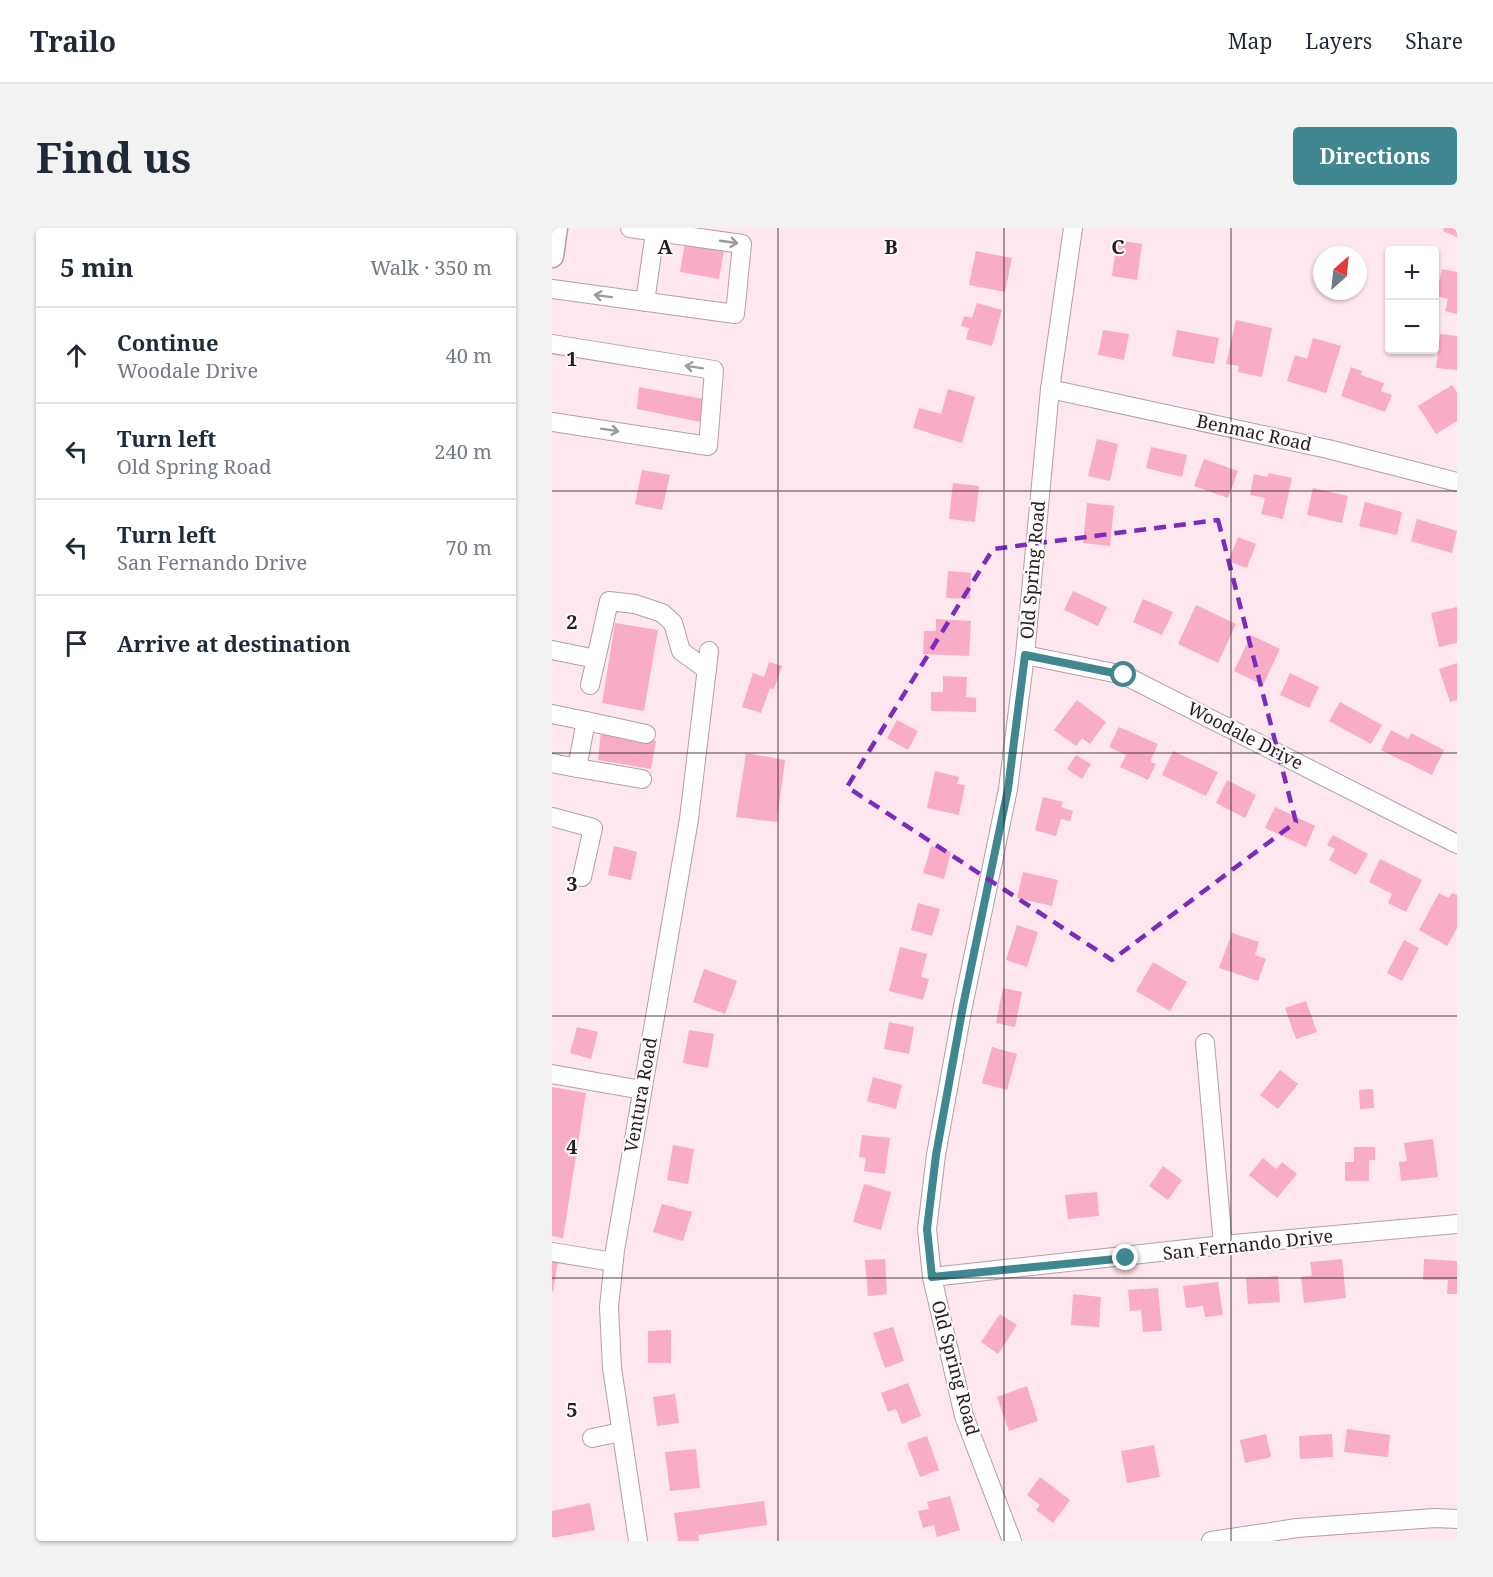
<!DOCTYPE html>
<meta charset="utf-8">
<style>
:root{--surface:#fff;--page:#f2f2f3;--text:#1f2937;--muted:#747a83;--line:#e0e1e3;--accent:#418791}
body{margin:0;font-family:"Noto Serif",serif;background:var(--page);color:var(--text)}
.controls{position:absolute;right:18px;top:18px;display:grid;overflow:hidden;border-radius:6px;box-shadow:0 2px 4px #0004}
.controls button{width:54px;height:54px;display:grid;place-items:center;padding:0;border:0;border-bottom:2px solid var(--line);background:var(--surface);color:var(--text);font:30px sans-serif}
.compass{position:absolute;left:761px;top:18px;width:54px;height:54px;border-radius:50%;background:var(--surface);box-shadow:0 2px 4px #0004;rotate:27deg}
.stop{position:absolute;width:18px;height:18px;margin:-14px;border:4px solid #418791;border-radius:50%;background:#fff}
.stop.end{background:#418791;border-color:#fff;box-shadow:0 2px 6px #0008}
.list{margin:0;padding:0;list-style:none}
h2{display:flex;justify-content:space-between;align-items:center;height:78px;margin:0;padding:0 24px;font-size:26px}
h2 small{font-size:20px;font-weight:400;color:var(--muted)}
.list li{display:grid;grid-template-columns:39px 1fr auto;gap:18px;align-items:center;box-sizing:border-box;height:96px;padding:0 24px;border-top:2px solid var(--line)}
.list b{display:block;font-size:22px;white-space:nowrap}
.list p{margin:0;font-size:20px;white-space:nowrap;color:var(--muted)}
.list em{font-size:20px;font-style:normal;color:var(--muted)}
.icon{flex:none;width:33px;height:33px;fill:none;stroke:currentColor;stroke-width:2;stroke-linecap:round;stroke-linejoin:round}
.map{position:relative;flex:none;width:905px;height:1313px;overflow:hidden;border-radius:6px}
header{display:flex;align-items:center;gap:36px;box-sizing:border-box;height:84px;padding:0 30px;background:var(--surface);border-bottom:2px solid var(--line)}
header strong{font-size:28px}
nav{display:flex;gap:33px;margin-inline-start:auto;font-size:21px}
.intro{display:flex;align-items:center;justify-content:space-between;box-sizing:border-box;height:144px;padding:0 36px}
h1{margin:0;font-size:42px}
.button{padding:15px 27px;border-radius:6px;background:var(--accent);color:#fff;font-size:21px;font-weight:700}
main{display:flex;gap:36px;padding:0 36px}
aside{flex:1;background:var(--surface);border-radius:6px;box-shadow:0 2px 4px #0004}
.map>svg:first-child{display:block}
.building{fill:#f8acc5}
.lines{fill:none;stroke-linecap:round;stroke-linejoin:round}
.minor-casing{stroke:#b49fa5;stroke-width:20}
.major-casing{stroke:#b49fa5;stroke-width:25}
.minor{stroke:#fff;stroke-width:18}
.major{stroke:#fff;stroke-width:22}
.oneway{stroke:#9d9a9b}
.route{stroke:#418791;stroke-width:8}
.marked{fill:none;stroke:#7b2cbf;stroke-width:4.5;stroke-dasharray:12 8;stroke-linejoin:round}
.grid{fill:none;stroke:#261e21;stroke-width:1.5;stroke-opacity:0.55}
.labels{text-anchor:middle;stroke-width:4.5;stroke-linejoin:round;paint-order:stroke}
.street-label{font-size:18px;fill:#261e21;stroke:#fffafb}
.grid-label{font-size:20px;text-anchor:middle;font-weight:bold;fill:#261e21;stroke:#fffafb;stroke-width:4.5;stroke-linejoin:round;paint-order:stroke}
</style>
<header>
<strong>Trailo</strong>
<nav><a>Map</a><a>Layers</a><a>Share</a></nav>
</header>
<div class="intro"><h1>Find us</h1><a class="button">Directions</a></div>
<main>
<aside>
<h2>5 min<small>Walk · 350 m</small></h2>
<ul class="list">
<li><svg class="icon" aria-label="ahead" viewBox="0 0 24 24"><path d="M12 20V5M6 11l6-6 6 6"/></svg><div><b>Continue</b><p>Woodale Drive</p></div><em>40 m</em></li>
<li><svg class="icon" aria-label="left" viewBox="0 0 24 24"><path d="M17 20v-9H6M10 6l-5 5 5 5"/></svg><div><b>Turn left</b><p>Old Spring Road</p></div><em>240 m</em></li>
<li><svg class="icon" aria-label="left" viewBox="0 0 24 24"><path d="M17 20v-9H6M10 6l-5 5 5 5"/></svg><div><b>Turn left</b><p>San Fernando Drive</p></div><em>70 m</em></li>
<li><svg class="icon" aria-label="arrive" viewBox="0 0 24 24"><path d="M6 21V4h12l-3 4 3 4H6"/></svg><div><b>Arrive at destination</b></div></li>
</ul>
</aside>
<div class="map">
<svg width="905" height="1313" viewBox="0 0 905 1313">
<rect width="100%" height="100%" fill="#fee7ee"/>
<g class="building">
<path d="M 892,0 L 905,0 L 905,9 L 891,3 Z"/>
<path d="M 565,12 L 590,16 L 585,52 L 560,48 Z"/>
<path d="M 133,15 L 172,22 L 167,51 L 128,44 Z"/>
<path d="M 424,23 L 460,30 L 453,64 L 417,57 Z"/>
<path d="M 890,41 L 905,44 L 905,86 L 893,83 L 896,71 L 884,68 Z"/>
<path d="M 425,75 L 450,82 L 440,118 L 414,111 L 417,100 L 409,98 L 412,88 L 420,90 Z"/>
<path d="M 684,92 L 720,100 L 710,149 L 686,144 L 687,138 L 674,136 Z"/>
<path d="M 551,102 L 577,106 L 572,132 L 546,127 Z"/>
<path d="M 625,102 L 667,110 L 662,136 L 620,128 Z"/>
<path d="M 888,106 L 905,108 L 905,142 L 884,140 Z"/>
<path d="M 761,110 L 789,118 L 774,165 L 735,153 L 743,127 L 755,131 Z"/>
<path d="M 799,139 L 810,143 L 809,147 L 832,155 L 829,163 L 840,167 L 833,184 L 789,168 Z"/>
<path d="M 900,157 L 905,164 L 905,193 L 884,206 L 866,178 Z"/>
<path d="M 87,159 L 157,172 L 153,195 L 85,181 Z"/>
<path d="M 396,161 L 423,169 L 410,215 L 361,200 L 367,180 L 389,186 Z"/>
<path d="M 545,211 L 566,216 L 558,253 L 536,248 Z"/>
<path d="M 599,219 L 635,227 L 630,249 L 594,240 Z"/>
<path d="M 652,231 L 686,243 L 676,270 L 642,258 Z"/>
<path d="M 90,242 L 118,247 L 110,282 L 83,276 Z"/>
<path d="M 717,245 L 740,250 L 731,291 L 709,286 L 713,270 L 698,267 L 702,246 L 715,249 Z"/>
<path d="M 401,255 L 427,258 L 423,294 L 397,291 Z"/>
<path d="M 761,260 L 796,268 L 790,295 L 755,287 Z"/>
<path d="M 813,274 L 850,284 L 845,307 L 807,298 Z"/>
<path d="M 535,275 L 562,278 L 558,318 L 531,315 Z"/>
<path d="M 865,291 L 905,303 L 900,325 L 859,313 Z"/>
<path d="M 686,309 L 704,316 L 695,340 L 676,333 Z"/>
<path d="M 396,343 L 419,345 L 418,371 L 394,370 Z"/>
<path d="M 521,363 L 555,379 L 546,398 L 512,382 Z"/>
<path d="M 591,371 L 621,384 L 610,407 L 581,394 Z"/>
<path d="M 644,377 L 684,396 L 666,435 L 626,416 Z"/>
<path d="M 905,379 L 905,415 L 887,419 L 879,385 Z"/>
<path d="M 384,391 L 419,393 L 417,428 L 371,426 L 372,403 L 384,403 Z"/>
<path d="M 63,395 L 106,402 L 92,483 L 50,475 Z"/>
<path d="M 699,407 L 728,421 L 711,457 L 682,443 Z"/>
<path d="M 217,434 L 230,438 L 222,461 L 218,460 L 209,485 L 190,479 L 201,445 L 212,449 Z"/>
<path d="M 905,435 L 905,472 L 898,474 L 887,441 Z"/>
<path d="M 738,445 L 767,459 L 757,480 L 728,467 Z"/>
<path d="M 391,448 L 415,449 L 414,469 L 424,470 L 424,484 L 379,483 L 379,464 L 391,464 Z"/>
<path d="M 525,472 L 554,494 L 538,516 L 530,510 L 524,518 L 502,502 Z"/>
<path d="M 788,474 L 830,497 L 819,516 L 777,493 Z"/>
<path d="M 345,492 L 366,503 L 356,522 L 335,510 Z"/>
<path d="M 567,499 L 606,516 L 598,534 L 604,536 L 596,552 L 568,539 L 574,527 L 557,519 Z"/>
<path d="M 839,502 L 856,511 L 859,505 L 892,522 L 880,547 L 829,522 Z"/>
<path d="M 49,503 L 104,513 L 99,541 L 46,532 Z"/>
<path d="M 621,523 L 666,544 L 654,568 L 610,547 Z"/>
<path d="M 194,525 L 233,532 L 225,594 L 184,589 Z"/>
<path d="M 524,527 L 539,536 L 530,551 L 515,541 Z"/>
<path d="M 383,543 L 407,549 L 405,556 L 413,557 L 407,587 L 375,580 Z"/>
<path d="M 675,552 L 704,567 L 693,590 L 664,575 Z"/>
<path d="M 491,569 L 511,574 L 509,579 L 521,583 L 518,593 L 509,591 L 504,608 L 483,602 Z"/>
<path d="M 723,579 L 763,598 L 754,619 L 713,600 Z"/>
<path d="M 781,607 L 816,626 L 804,647 L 777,632 L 783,621 L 775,617 Z"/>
<path d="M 62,618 L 85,624 L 79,652 L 56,647 Z"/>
<path d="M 379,618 L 399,624 L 392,651 L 371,645 Z"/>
<path d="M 828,631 L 870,652 L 854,684 L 836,675 L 840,666 L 817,654 Z"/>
<path d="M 471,644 L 506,652 L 500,678 L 465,670 Z"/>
<path d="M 887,665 L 897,670 L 900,665 L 905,667 L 905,700 L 895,718 L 867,702 Z"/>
<path d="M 366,675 L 388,681 L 380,708 L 359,702 Z"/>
<path d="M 465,697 L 486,704 L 475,739 L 454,732 Z"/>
<path d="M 680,705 L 707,714 L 703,727 L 714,731 L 706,753 L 667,740 Z"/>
<path d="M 852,712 L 867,720 L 850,753 L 835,745 Z"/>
<path d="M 348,719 L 375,726 L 369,749 L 377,751 L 371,772 L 337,763 Z"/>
<path d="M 601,734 L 635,754 L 618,783 L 584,763 Z"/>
<path d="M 152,741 L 185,753 L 173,786 L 141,774 Z"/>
<path d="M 451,760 L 470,764 L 463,799 L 444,795 Z"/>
<path d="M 754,773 L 765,804 L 744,811 L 733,780 Z"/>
<path d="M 337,794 L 362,799 L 357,826 L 332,821 Z"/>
<path d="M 25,799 L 46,804 L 39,831 L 18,825 Z"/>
<path d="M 137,802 L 162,806 L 156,840 L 131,835 Z"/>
<path d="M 440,819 L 465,826 L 455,862 L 430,855 Z"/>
<path d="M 728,842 L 746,856 L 726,881 L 708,867 Z"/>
<path d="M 321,849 L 350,857 L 344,881 L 315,873 Z"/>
<path d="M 0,859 L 34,865 L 11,1010 L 0,1008 Z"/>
<path d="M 821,861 L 822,880 L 808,881 L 807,862 Z"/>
<path d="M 310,907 L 338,910 L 333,946 L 312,943 L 314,930 L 307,929 Z"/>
<path d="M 881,911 L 886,949 L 849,953 L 847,934 L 855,933 L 852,915 Z"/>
<path d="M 121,917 L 142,921 L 136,956 L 115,952 Z"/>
<path d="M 802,919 L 823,919 L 823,932 L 817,932 L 817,953 L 793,953 L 793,934 L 802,934 Z"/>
<path d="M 711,930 L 724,941 L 730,934 L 745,946 L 725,970 L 697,947 Z"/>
<path d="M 611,938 L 630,952 L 616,972 L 597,958 Z"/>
<path d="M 312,956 L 339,964 L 329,1002 L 301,994 Z"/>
<path d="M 545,964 L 547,988 L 516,991 L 513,967 Z"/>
<path d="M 110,976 L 140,984 L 131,1013 L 101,1004 Z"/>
<path d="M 333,1031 L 335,1066 L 316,1068 L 313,1032 Z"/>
<path d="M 790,1031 L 794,1070 L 752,1075 L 749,1049 L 760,1048 L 758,1034 Z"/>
<path d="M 872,1031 L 905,1033 L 905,1066 L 895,1066 L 896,1052 L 871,1052 Z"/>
<path d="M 0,1032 L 6,1033 L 1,1064 L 0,1063 Z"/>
<path d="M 726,1048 L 728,1074 L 696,1076 L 694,1050 Z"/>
<path d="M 666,1054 L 671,1087 L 653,1089 L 651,1078 L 634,1080 L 631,1058 Z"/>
<path d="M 606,1060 L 610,1103 L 591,1104 L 589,1082 L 578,1083 L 576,1062 Z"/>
<path d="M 521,1066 L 549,1069 L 547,1099 L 519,1097 Z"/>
<path d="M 448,1086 L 465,1097 L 446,1126 L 429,1114 Z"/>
<path d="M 341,1099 L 352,1133 L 333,1140 L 321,1105 Z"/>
<path d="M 119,1102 L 119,1135 L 96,1135 L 96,1103 Z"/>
<path d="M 356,1155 L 369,1188 L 350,1196 L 344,1181 L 336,1184 L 329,1165 Z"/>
<path d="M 475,1158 L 486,1193 L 457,1203 L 445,1169 Z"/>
<path d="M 123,1166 L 127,1195 L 105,1198 L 101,1169 Z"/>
<path d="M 795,1201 L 838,1207 L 836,1229 L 792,1224 Z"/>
<path d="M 714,1206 L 719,1229 L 693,1235 L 688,1212 Z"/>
<path d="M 780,1206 L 781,1229 L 748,1231 L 747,1208 Z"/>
<path d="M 375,1208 L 387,1242 L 368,1249 L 355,1215 Z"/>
<path d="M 602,1217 L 608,1249 L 575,1255 L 569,1223 Z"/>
<path d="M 144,1221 L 148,1260 L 118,1263 L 113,1224 Z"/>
<path d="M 488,1249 L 518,1272 L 501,1295 L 484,1282 L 488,1277 L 475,1267 Z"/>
<path d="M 398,1268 L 408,1302 L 385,1309 L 382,1297 L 371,1300 L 366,1283 L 377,1281 L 375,1274 Z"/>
<path d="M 212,1273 L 215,1297 L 146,1307 L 147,1313 L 126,1313 L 122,1285 Z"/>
<path d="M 38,1275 L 43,1302 L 0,1310 L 0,1283 Z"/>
</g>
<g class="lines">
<g class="minor-casing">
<g id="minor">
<path d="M 0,61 L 183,86 L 190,16 L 78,0"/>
<path d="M 93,74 L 103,4"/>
<path d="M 0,116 L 162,142 L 156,218 L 0,194"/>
<path d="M 498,161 L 776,221 L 905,254"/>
<path d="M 0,422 L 44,431 L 57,373 L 83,376 L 110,385 L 121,395 L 129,423 L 155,442"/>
<path d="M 473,427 L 572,447 L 905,616"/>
<path d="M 38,457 L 44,431"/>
<path d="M 0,486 L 34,493 L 25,540 L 0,535"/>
<path d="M 34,493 L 94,506"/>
<path d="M 25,540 L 90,551"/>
<path d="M 0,589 L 41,600 L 30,649"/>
<path d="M 653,815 L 671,1017"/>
<path d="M 0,846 L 90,862"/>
<path d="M 0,1024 L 61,1034"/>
<path d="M 380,1049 L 671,1017 L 905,996"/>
<path d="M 40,1210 L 69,1204"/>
<path d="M 86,1313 L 60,1140 L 57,1079 L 63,1022 L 137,591 L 157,423"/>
<path d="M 460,1313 L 412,1188 L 380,1049 L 375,1001 L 384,927 L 411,778 L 456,561 L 473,427 L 498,161 L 521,0"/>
<path d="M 659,1313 L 745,1300 L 883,1290 L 905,1291"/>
</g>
</g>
<g class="major-casing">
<path id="major" d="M 0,28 L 4,0"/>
</g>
<use href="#minor" class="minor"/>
<use href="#major" class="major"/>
</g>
<defs><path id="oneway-shaft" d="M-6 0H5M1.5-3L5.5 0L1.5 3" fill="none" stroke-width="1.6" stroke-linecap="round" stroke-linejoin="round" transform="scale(1.5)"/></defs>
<g class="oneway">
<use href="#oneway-shaft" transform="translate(177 14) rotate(8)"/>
<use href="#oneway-shaft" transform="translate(51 68) rotate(-173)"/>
<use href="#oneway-shaft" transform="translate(142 139) rotate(-171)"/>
<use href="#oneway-shaft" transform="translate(58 202) rotate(9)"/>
</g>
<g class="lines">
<path class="route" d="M 572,447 L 473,427 L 456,561 L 411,778 L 384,927 L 375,1001 L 380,1049 L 574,1030"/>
</g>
<path class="marked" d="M 666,292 L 744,594 L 560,732 L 295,559 L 441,321 Z"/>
<path class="grid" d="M 226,0 L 226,1313M 452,0 L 452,1313M 679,0 L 679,1313M 0,263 L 905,263M 0,525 L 905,525M 0,788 L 905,788M 0,1050 L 905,1050"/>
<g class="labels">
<g class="street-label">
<text transform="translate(702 205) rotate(12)" y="6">Benmac Road</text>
<text transform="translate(481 342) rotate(-85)" y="6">Old Spring Road</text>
<text transform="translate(693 508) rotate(27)" y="6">Woodale Drive</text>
<text transform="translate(89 867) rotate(-80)" y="6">Ventura Road</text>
<text transform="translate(696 1017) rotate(-6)" y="6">San Fernando Drive</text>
<text transform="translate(403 1140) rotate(75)" y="6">Old Spring Road</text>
</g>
</g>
<g class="grid-label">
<text x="113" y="26">A</text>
<text x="339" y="26">B</text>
<text x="566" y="26">C</text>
<text x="20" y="138">1</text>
<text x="20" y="401">2</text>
<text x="20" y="663">3</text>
<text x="20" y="926">4</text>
<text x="20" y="1189">5</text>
</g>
</svg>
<div class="controls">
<button>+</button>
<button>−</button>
</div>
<svg class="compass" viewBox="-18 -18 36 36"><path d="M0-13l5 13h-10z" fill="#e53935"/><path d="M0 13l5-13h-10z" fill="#747a83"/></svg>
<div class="stop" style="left:572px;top:447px"></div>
<div class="stop end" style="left:574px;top:1030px"></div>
</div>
</main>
